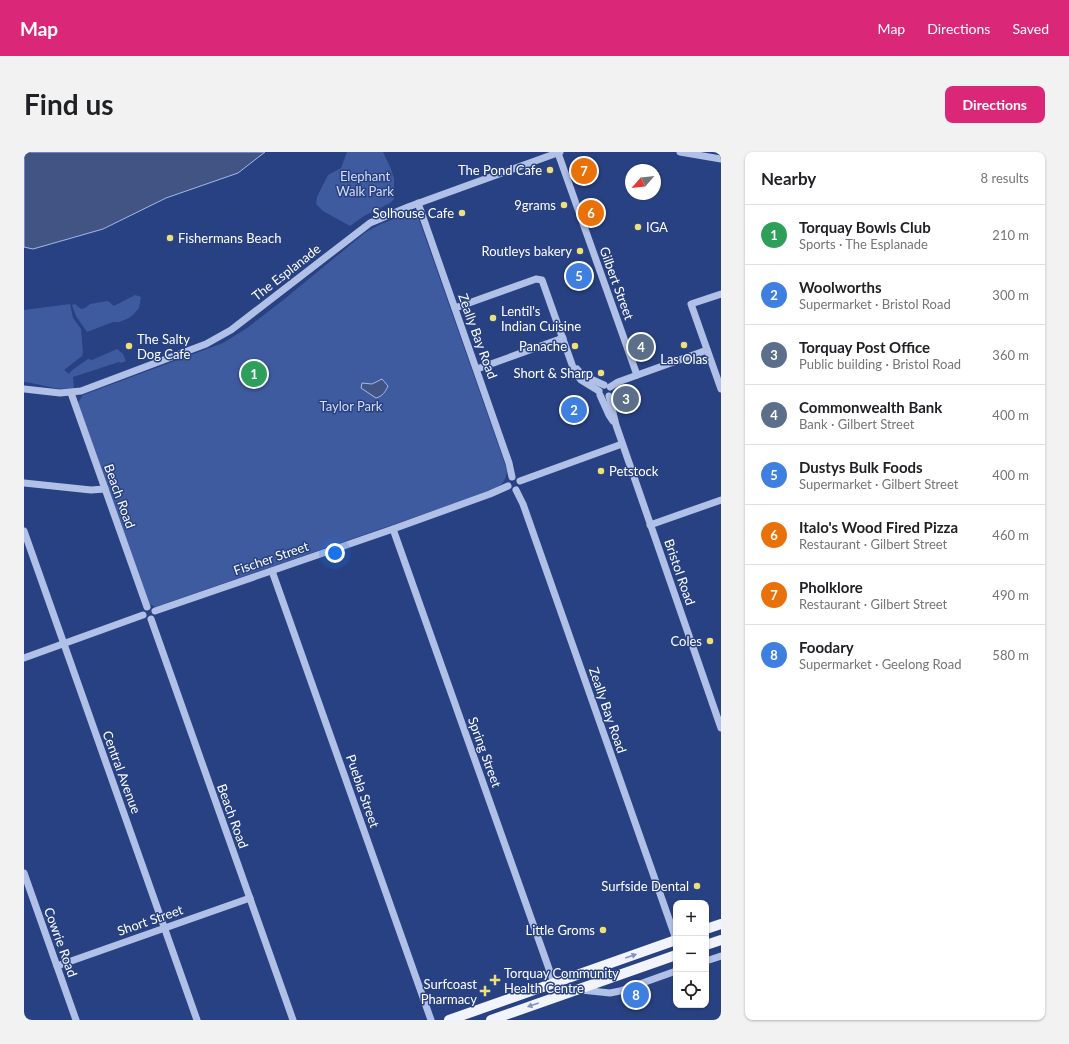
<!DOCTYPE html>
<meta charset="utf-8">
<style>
:root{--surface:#fff;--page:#f2f2f2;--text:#202124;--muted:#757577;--line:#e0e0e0;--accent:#db2777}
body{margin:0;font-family:Lato,sans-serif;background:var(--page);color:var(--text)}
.controls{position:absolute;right:12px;bottom:12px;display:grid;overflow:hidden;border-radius:8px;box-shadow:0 1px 3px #0004}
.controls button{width:36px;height:36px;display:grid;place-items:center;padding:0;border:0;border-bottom:1px solid var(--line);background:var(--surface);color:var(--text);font:20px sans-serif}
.compass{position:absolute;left:601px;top:12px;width:36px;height:36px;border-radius:50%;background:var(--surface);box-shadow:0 1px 3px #0004;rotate:242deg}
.you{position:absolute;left:311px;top:401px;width:14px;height:14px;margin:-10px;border:3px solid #fff;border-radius:50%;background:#1a73e8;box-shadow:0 0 0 6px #1a73e833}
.badge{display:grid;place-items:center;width:26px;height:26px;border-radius:50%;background:var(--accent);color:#fff;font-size:13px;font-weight:700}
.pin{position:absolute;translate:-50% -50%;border:2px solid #fff;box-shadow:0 1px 4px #0006}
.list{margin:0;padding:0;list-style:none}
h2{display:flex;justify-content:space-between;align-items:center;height:52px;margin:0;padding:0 16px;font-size:17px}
h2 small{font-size:13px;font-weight:400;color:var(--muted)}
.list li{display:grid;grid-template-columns:26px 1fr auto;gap:12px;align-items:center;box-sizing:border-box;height:60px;padding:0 16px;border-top:1px solid var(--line)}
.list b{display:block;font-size:15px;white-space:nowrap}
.list p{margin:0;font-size:13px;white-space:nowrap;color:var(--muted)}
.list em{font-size:13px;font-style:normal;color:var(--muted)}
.icon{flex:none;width:22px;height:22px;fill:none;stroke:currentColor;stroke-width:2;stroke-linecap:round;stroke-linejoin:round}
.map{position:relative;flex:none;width:697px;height:868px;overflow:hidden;border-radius:8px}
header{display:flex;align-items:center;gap:24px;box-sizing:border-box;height:56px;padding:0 20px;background:var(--accent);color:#fff}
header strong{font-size:19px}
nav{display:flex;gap:22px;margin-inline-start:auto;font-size:14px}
.intro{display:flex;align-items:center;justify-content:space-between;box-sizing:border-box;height:96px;padding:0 24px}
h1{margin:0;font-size:28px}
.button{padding:10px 18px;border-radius:8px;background:var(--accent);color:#fff;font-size:14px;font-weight:700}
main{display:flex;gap:24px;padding:0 24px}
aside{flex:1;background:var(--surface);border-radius:8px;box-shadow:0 1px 3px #0004}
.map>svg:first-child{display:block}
.green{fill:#3f5ba0}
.water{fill:#425484;stroke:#a5b9e7}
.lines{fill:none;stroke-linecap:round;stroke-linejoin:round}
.minor{stroke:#b0c0e6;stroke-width:7}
.major{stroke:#f1f4fd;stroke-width:10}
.oneway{fill:#8292b9}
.poi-dot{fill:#eedf77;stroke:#284182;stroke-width:1.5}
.labels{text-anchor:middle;stroke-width:3;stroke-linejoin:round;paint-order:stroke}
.poi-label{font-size:13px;fill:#fff;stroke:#284182;text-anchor:end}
.park-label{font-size:13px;fill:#d4ddf5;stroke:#284182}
.street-label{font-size:13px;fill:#fff;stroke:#284182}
</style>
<header>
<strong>Map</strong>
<nav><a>Map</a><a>Directions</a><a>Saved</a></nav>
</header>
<div class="intro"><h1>Find us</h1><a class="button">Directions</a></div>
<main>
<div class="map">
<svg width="697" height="868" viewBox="0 0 697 868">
<rect width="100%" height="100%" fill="#284182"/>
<g class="green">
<path d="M 323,0 L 359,0 L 367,17 L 370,27 L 370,47 L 366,51 L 340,64 L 326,74 L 299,59 L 292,52 L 293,45 L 304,23 L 317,16 Z"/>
<path d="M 392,59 L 483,318 C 482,330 478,332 469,338 L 131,455 L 124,451 L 54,251 L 59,243 L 199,191 L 223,176 L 258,149 L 342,80 L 357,72 L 387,60 Z"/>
<path d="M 111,143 L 117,145 L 115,156 L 110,162 L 105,166 L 95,170 L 89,170 L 63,180 L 52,164 L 48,153 L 51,152 L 57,157 L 61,156 L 66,152 L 84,149 L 90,154 Z"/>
<path d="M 46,152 L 49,166 L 57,177 L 59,201 L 58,204 L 40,218 L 45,222 C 49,216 58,212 64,207 L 68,208 L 93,197 L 99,202 L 102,209 L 97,211 L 95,210 L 49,225 L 50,236 C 32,239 18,232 0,230 L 0,158 Z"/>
</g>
<g class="water">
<path d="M 0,0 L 241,0 L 214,21 L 142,46 L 79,77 L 9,97 L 0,95 Z"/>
<path d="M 358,227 L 364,234 C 361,240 359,244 352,246 L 337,236 L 338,231 L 348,232 Z"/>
</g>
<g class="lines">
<g class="minor">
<path d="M 656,0 L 697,7"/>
<path d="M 534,1 L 613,223"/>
<path d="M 394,51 L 485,311 L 488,325"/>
<path d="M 697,142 L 667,152 L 697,237"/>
<path d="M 431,156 L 512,127 L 518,128 L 551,221 L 557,228 L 575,239"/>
<path d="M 453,217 L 539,186"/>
<path d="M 553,217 L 558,223 L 580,233"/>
<path d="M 586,235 L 594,230 L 683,198"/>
<path d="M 0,237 L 36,241 L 57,239 L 182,192 L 207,178 L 346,71 L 384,55 L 536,0"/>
<path d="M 47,241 L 123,455"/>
<path d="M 576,243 L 585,263 L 589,269"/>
<path d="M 585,244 L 592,273 L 697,576"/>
<path d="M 496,329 L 598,292"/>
<path d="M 0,331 L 67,338 L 81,337"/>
<path d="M 492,338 L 499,352 L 652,787"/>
<path d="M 626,373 L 697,348"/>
<path d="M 369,377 L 530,831"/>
<path d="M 0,379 L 173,868"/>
<path d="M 248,419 L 407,868"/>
<path d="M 131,459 L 369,377 L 466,342 L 484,334"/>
<path d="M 127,467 L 269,868"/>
<path d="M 0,506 L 119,463"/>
<path d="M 0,721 L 52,868"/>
<path d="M 682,809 L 697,804"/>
<path d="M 33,814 L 226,746"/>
<path d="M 557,838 L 586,841 L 596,839 L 652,819"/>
</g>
<g class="major">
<path d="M 682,777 L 697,772"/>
<path d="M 682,793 L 697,788"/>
<path d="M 425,868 L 652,788"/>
<path d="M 467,868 L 652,803"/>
</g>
</g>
<defs><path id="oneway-solid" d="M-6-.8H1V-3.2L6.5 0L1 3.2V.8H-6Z"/></defs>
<g class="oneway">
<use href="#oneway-solid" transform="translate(607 804) rotate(-19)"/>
<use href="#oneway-solid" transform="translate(509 853) rotate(161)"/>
</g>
<g class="poi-dot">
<circle cx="526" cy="18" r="4"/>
<circle cx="540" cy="53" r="4"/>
<circle cx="438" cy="61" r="4"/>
<circle cx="614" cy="75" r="4"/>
<circle cx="146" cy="86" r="4"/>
<circle cx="556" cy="99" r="4"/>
<circle cx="469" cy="166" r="4"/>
<circle cx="660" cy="193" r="4"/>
<circle cx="105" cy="194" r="4"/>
<circle cx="551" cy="194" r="4"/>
<circle cx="577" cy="221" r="4"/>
<circle cx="577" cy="319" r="4"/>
<circle cx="686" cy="489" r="4"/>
<circle cx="673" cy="734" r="4"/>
<circle cx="579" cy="778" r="4"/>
<path d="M469 822h4v4h4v4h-4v4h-4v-4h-4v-4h4z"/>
<path d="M459 833h4v4h4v4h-4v4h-4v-4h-4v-4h4z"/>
</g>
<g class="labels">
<g class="poi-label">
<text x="518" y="23">The Pond Cafe</text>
<text x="532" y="58">9grams</text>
<text x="430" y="66">Solhouse Cafe</text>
<text x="622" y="80" text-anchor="start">IGA</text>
<text x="154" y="91" text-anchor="start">Fishermans Beach</text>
<text x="548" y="104">Routleys bakery</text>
<text x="477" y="164" text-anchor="start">Lentil's<tspan x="477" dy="15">Indian Cuisine</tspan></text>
<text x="113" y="192" text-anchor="start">The Salty<tspan x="113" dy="15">Dog Cafe</tspan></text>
<text x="543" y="199">Panache</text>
<text x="660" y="212" text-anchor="middle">Las Olas</text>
<text x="569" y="226">Short &amp; Sharp</text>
<text x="585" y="324" text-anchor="start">Petstock</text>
<text x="678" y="494">Coles</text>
<text x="665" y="739">Surfside Dental</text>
<text x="571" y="783">Little Groms</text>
<text x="480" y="826" text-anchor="start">Torquay Community<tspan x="480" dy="15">Health Centre</tspan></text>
<text x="453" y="837">Surfcoast<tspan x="453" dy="15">Pharmacy</tspan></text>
</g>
<g class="park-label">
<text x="341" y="29">Elephant<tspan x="341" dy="15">Walk Park</tspan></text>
<text x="327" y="259">Taylor Park</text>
</g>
<g class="street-label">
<text transform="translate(262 120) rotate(-38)" y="5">The Esplanade</text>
<text transform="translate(593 131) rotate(70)" y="5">Gilbert Street</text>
<text transform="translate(454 184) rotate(70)" y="5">Zeally Bay Road</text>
<text transform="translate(96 344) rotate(70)" y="5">Beach Road</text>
<text transform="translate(247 406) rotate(-19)" y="5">Fischer Street</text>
<text transform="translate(656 420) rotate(71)" y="5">Bristol Road</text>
<text transform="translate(584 558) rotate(71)" y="5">Zeally Bay Road</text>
<text transform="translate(461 600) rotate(70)" y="5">Spring Street</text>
<text transform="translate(98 620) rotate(70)" y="5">Central Avenue</text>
<text transform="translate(339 639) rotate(71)" y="5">Puebla Street</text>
<text transform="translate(209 664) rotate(70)" y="5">Beach Road</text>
<text transform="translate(126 768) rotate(-19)" y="5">Short Street</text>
<text transform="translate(37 790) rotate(70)" y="5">Cowrie Road</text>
</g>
</g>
</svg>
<div class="controls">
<button>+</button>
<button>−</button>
<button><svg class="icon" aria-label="locate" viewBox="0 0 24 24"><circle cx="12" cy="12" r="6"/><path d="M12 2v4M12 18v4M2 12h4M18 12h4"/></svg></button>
</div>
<svg class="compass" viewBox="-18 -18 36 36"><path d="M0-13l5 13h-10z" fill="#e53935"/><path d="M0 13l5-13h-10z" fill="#757577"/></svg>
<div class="you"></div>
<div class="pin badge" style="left:230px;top:222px;background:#2e9e5b">1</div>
<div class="pin badge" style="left:550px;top:258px;background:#3f7fe0">2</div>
<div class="pin badge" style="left:602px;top:247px;background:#5c6f8a">3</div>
<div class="pin badge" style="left:617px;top:195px;background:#5c6f8a">4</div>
<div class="pin badge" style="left:555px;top:124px;background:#3f7fe0">5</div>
<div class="pin badge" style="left:567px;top:61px;background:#e8710a">6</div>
<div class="pin badge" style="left:560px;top:19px;background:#e8710a">7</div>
<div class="pin badge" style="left:612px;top:843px;background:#3f7fe0">8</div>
</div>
<aside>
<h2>Nearby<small>8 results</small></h2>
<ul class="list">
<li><span class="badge" style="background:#2e9e5b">1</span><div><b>Torquay Bowls Club</b><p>Sports · The Esplanade</p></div><em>210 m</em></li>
<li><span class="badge" style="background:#3f7fe0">2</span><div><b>Woolworths</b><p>Supermarket · Bristol Road</p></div><em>300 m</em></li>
<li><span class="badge" style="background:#5c6f8a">3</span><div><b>Torquay Post Office</b><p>Public building · Bristol Road</p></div><em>360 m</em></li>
<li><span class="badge" style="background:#5c6f8a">4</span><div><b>Commonwealth Bank</b><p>Bank · Gilbert Street</p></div><em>400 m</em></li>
<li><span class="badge" style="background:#3f7fe0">5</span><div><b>Dustys Bulk Foods</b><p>Supermarket · Gilbert Street</p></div><em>400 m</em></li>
<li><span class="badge" style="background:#e8710a">6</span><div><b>Italo's Wood Fired Pizza</b><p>Restaurant · Gilbert Street</p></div><em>460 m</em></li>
<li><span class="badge" style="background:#e8710a">7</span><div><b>Pholklore</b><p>Restaurant · Gilbert Street</p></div><em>490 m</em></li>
<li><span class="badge" style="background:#3f7fe0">8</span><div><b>Foodary</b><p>Supermarket · Geelong Road</p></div><em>580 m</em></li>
</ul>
</aside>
</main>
